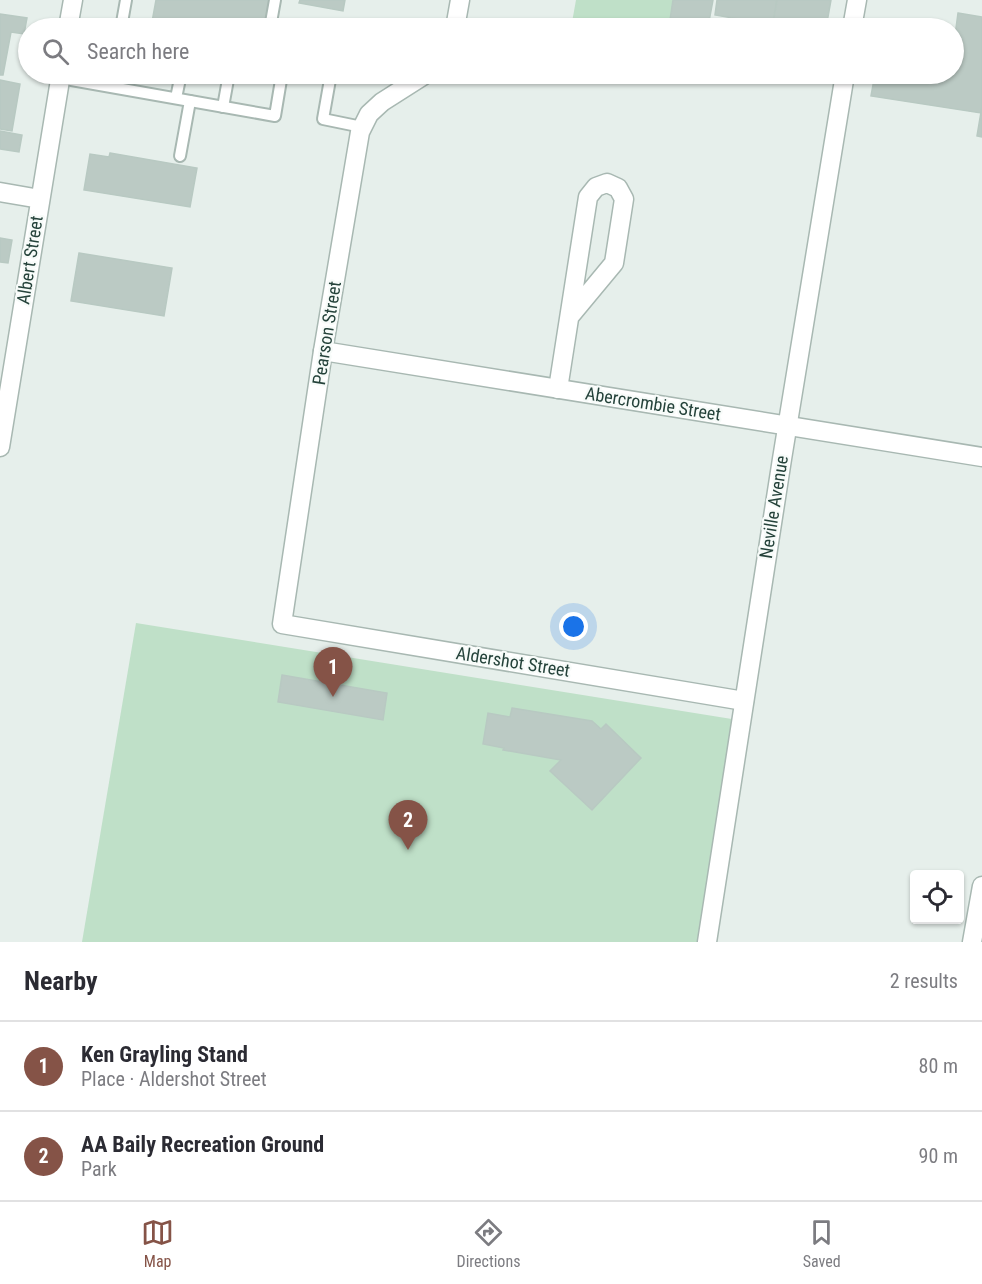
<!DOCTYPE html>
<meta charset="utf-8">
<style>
:root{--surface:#fff;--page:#f2f2f3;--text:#2b2b33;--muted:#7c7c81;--line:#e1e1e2;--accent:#855347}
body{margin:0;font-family:"Roboto Condensed",sans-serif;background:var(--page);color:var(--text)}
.controls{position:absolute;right:18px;bottom:18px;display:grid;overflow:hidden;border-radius:6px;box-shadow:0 2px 4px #0004}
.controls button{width:54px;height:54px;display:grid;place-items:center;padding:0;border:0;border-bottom:2px solid var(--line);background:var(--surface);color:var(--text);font:30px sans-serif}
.you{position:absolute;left:574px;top:627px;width:21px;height:21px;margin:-15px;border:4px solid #fff;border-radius:50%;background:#1a73e8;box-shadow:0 0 0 9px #1a73e833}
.badge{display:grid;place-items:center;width:39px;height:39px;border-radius:50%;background:var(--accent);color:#fff;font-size:20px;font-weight:700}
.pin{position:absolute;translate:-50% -50px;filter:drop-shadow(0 2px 3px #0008)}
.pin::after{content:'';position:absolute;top:32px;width:21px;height:18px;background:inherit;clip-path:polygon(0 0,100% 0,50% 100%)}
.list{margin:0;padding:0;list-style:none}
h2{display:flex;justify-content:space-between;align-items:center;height:78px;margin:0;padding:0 24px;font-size:26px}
h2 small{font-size:20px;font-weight:400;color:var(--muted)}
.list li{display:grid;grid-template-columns:39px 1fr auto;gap:18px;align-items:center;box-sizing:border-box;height:90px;padding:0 24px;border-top:2px solid var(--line)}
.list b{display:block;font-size:22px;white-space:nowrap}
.list p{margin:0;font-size:20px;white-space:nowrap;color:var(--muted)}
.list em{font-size:20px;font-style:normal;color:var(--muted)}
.icon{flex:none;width:33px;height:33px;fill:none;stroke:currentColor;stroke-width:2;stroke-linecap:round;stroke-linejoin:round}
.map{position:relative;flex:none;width:982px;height:942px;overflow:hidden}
.search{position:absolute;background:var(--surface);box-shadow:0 2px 4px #0004;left:18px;right:18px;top:18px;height:66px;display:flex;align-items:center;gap:15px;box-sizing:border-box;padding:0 21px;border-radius:33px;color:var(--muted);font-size:22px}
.sheet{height:258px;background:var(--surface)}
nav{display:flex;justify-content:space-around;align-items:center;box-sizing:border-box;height:84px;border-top:2px solid var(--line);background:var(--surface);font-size:16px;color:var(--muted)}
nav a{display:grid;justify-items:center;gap:3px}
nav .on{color:var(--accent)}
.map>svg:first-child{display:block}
.green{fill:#bfe0c8}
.building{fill:#bbcac4;stroke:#b8c9c2;stroke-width:1.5}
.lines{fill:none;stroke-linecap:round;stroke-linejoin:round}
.service-casing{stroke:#a8b8b2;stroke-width:14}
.minor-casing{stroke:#a8b8b2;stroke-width:21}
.service{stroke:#fff;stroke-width:10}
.minor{stroke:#fff;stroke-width:18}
.labels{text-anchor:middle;stroke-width:4.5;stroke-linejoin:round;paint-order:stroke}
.street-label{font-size:18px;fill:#24423a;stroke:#f7fbf9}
</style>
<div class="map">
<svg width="982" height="942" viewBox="0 0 982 942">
<rect width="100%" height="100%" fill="#e6efeb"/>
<g class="green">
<path d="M 576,0 L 673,0 L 669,28 L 571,28 Z"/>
<path d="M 619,74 L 661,74 L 660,80 Z"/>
<path d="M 136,623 L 738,720 L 704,942 L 82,942 Z"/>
</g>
<g class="building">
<path d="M 156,0 L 272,0 L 266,28 L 187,28 L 152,22 Z"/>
<path d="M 300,0 L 345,0 L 343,11 L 299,3 Z"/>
<path d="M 673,0 L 713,0 L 708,27 L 670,20 Z"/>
<path d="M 717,0 L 777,0 L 773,25 L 715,15 Z"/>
<path d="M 777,0 L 831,0 L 826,28 L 772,28 Z"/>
<path d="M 958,13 L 982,17 L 982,106 L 981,113 L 871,96 L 875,74 L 954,74 L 954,43 Z"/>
<path d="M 0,14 L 27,18 L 24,34 L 11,32 L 3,75 L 0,75 Z"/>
<path d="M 0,80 L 20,84 L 12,131 L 0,129 Z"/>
<path d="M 982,106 L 982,137 L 977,136 Z"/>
<path d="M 0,131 L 22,135 L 19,152 L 0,149 Z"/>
<path d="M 110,153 L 197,168 L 190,207 L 84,190 L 90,154 L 109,157 Z"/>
<path d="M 0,238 L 12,240 L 8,263 L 0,262 Z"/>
<path d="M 79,253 L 172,268 L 164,316 L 71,301 Z"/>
<path d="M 282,675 L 387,693 L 383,720 L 278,702 Z"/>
<path d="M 512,708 L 592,721 L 601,729 L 606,724 L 641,758 L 592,810 L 550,771 L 561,760 L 503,750 L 504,748 L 483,744 L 488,713 L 510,717 Z"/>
</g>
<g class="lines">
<g class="service-casing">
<g id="service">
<path d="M 121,28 L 126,0"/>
<path d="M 270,28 L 275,0"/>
<path d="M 331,74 L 323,119 L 362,127"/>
<path d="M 60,78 L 275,116 L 282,74"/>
<path d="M 176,98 L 181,74"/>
<path d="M 223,107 L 229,74"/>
<path d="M 180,156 L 190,101"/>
</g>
</g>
<g class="minor-casing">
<g id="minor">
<path d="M 68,28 L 73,0"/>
<path d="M 455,28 L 460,0"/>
<path d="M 852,28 L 857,0"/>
<path d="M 426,74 L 382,102 L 369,114 L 360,132 L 323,351 L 282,624 L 744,701"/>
<path d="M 0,192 L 40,199"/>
<path d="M 323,351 L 982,457"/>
<path d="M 558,389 L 588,197 L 596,187 L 607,183 L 618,188 L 624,199 L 614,263 L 570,316"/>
<path d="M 0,447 L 61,74"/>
<path d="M 707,942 L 782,459 L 845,74"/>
<path d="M 972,942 L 982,886"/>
</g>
</g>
<use href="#service" class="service"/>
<use href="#minor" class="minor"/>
</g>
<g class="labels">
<g class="street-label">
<text transform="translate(30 260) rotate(-81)" y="6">Albert Street</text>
<text transform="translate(327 333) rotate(-81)" y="6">Pearson Street</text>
<text transform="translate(653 404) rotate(9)" y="6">Abercrombie Street</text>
<text transform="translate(774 507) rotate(-81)" y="6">Neville Avenue</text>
<text transform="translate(513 662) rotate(9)" y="6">Aldershot Street</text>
</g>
</g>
</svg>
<div class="controls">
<button><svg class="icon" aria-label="locate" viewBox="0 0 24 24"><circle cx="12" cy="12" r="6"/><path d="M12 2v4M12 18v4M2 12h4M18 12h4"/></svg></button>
</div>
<div class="you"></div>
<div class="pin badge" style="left:333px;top:697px">1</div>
<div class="pin badge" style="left:408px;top:850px">2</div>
<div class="search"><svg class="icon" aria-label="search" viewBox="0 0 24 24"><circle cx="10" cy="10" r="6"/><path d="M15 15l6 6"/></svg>Search here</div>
</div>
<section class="sheet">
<h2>Nearby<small>2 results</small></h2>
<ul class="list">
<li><span class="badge">1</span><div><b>Ken Grayling Stand</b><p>Place · Aldershot Street</p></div><em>80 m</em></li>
<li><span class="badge">2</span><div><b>AA Baily Recreation Ground</b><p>Park</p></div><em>90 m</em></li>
</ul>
</section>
<nav>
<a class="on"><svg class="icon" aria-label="map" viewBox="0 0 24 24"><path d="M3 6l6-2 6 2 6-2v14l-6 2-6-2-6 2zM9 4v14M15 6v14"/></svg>Map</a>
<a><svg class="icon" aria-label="directions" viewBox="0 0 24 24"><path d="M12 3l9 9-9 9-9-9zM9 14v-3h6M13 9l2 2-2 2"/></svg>Directions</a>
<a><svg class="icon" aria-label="saved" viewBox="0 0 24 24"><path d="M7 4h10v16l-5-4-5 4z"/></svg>Saved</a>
</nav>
